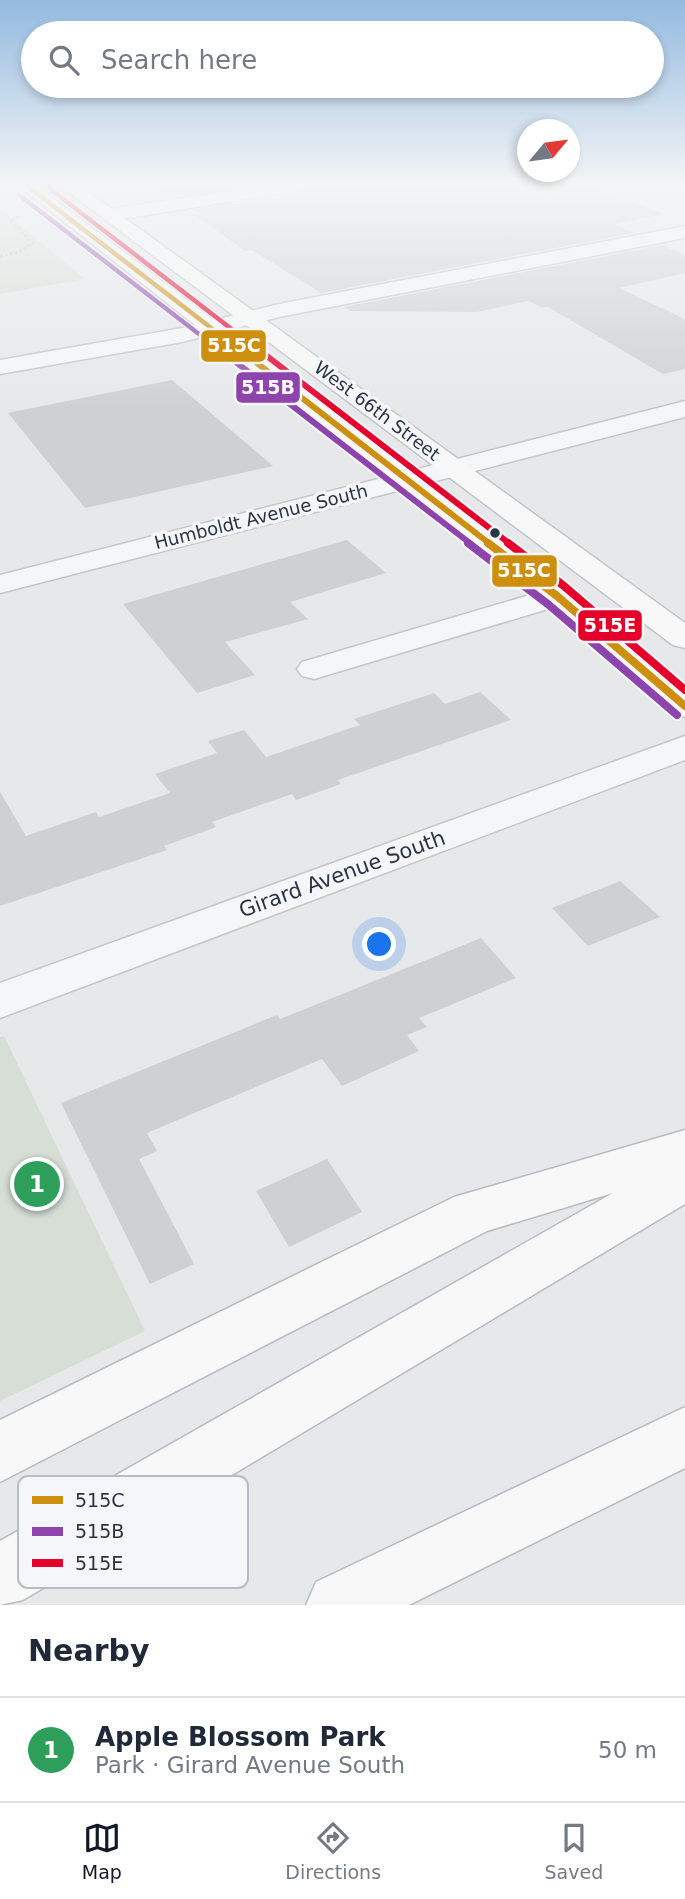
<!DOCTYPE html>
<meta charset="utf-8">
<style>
:root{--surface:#fff;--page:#f6f6f7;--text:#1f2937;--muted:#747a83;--line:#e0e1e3;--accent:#111827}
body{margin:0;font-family:"DejaVu Sans",sans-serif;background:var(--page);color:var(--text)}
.compass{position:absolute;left:517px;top:119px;width:63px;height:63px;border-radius:50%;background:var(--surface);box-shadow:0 4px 10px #0003;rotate:61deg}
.you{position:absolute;left:380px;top:945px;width:24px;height:24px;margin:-18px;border:5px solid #fff;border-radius:50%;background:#1a73e8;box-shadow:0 0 0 10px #1a73e833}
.badge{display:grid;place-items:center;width:46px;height:46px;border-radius:50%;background:var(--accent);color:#fff;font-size:23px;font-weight:700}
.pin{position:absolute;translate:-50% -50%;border:4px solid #fff;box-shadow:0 2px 7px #0006}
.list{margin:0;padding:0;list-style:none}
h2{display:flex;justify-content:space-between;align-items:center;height:91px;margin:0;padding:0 28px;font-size:30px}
h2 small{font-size:23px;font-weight:400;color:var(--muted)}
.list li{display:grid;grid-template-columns:46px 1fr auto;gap:21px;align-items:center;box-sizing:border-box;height:105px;padding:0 28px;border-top:2px solid var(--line)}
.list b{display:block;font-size:26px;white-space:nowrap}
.list p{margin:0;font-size:23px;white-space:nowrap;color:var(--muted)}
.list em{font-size:23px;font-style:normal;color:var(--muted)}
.icon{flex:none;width:38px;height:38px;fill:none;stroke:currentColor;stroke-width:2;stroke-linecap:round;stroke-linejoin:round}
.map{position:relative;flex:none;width:685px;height:1605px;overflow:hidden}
.search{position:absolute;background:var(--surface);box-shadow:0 4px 10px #0003;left:21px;right:21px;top:21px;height:77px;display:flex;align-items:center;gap:18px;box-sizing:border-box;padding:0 24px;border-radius:38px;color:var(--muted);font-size:26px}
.sheet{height:196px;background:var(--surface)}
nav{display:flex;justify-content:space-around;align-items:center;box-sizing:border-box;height:98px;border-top:2px solid var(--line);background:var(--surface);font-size:19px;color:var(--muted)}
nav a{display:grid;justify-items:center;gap:4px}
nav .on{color:var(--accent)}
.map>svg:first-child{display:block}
.green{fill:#d6ded6}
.building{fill:#ced0d3}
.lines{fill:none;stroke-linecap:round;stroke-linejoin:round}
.minor-casing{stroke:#c4c6c8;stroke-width:3}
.major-casing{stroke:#c2c5c8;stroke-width:3}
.highway-casing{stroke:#b8bbbf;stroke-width:3}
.path{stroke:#c5c6ca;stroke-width:2.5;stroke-dasharray:2.5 2.5;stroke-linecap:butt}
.minor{fill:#f5f6f7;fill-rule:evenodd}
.major{fill:#f8f8f8;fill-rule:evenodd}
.highway{fill:#f8f8f8;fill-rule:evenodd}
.bus-1-far2-casing{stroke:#f4f6f9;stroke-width:7}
.bus-1-far1-casing{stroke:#f4f6f9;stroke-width:10}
.bus-1-casing{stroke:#f4f6f9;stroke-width:12}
.bus-2-far2-casing{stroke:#f4f6f9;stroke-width:7}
.bus-2-far1-casing{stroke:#f4f6f9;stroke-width:10}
.bus-2-casing{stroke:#f4f6f9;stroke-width:12}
.bus-3-far2-casing{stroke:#f4f6f9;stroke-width:7}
.bus-3-far1-casing{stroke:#f4f6f9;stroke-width:10}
.bus-3-casing{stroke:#f4f6f9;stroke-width:12}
.bus-1-far2{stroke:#ce8f0e;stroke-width:4.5}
.bus-1-far1{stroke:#ce8f0e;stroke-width:6}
.bus-1{stroke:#ce8f0e;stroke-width:8}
.bus-2-far2{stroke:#8e44ad;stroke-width:4.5}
.bus-2-far1{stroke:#8e44ad;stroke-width:6}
.bus-2{stroke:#8e44ad;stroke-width:8}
.bus-3-far2{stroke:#e4002b;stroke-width:4.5}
.bus-3-far1{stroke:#e4002b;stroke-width:6}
.bus-3{stroke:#e4002b;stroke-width:8}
.bus-dot{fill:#2b3445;stroke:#f4f6f9;stroke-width:2.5}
.labels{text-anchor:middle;stroke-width:7;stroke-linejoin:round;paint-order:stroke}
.far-street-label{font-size:18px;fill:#2b3445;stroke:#f4f6f9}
.street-label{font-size:21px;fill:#2b3445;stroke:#f4f6f9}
.key{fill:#f4f6f9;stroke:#b8bcc3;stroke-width:2}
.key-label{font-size:19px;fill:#2b3445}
.line-badge{stroke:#f4f6f9;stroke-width:2.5}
.badge-label{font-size:19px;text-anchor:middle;font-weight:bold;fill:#fff}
</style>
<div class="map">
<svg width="685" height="1605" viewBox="0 0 685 1605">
<rect width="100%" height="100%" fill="#e6e8ea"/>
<g class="green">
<path d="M 0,209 L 85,279 L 0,294 Z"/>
<path d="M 4,1036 L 145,1331 L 0,1401 L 0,1037 Z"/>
</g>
<g class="building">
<path d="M 152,185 L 256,185 L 172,197 Z"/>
<path d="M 313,185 L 588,185 L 664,214 L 614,224 L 634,233 L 321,293 L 252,250 L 245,251 L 195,215 L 201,214 L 194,210 L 302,193 Z"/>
<path d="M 662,245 L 685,255 L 685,273 L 619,288 L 685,319 L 685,369 L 663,374 L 548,307 L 543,308 L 528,301 L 477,312 L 350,311 L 344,307 Z"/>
<path d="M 172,380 L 273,466 L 85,508 L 8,413 Z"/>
<path d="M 347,540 L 386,573 L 290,602 L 308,619 L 225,642 L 255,675 L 197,693 L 123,604 Z"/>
<path d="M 480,692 L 511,720 L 338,780 L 341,784 L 296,800 L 292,794 L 212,822 L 216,827 L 164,846 L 167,850 L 0,906 L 0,792 L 26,836 L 96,812 L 99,817 L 170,793 L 155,774 L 217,753 L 208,741 L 244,730 L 266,757 L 360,725 L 354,719 L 434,693 L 445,704 Z"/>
<path d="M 620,881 L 660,917 L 588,946 L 552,908 Z"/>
<path d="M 481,938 L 516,978 L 419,1018 L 427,1027 L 407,1035 L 419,1051 L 342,1086 L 322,1059 L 147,1133 L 157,1151 L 139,1159 L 194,1264 L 150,1284 L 61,1103 L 277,1015 L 280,1019 Z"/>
<path d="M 327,1159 L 362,1212 L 289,1247 L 256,1191 Z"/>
</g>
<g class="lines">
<g class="minor-casing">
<g id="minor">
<path d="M 271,185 L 311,185 L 302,190 L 110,221 L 101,215 L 110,209 Z"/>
<path d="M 685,226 L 685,238 L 279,317 L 182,342 L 0,374 L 0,360 L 182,328 L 279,304 Z"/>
<path d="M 685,401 L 685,417 L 0,593 L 0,575 Z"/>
<path d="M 557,587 L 568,589 L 573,596 L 568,603 L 314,679 L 302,676 L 297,669 L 302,662 Z"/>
<path d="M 685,736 L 685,760 L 0,1018 L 0,983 Z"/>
</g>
</g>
<g class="major-casing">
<g id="major">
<path d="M 18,185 L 36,185 L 568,589 L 685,688 L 685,717 L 673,713 L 546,603 Z"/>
<path d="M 59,185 L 79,185 L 685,623 L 685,648 L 673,645 Z"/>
</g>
</g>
<g class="highway-casing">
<g id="highway">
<path d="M 685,1130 L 685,1204 L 23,1600 L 0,1605 L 0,1541 L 613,1193 L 487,1231 L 0,1482 L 0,1420 L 454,1197 Z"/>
<path d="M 685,1407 L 685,1468 L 409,1605 L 306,1605 L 316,1582 Z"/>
</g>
</g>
<path class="path" d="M 0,256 L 19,252 L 33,243 L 10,221 L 19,216"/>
<use href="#minor" class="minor"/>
<use href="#major" class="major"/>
<use href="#highway" class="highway"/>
<g class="bus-1-far2-casing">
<path id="bus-1-far2" d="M 26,185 L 228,341"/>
</g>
<g class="bus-1-far1-casing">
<path id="bus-1-far1" d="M 226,339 L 490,544"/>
</g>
<g class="bus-1-casing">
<path id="bus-1" d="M 488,543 L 557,596 L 685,706"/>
</g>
<g class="bus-2-far2-casing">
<path id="bus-2-far2" d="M 19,195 L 208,341"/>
</g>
<g class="bus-2-far1-casing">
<path id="bus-2-far1" d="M 206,339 L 471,544"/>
</g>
<g class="bus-2-casing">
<path id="bus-2" d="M 468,543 L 549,605 L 677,715"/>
</g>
<g class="bus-3-far2-casing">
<path id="bus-3-far2" d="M 45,185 L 247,341"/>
</g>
<g class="bus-3-far1-casing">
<path id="bus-3-far1" d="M 245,339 L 510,544"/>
</g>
<g class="bus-3-casing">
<path id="bus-3" d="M 508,543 L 564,586 L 685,690"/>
</g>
<use href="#bus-1-far2" class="bus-1-far2"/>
<use href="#bus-1-far1" class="bus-1-far1"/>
<use href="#bus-1" class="bus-1"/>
<use href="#bus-2-far2" class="bus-2-far2"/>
<use href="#bus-2-far1" class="bus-2-far1"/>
<use href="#bus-2" class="bus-2"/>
<use href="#bus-3-far2" class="bus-3-far2"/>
<use href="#bus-3-far1" class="bus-3-far1"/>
<use href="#bus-3" class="bus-3"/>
</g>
<linearGradient id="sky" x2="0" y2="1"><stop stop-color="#93bae0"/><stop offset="0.45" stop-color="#f4f5f6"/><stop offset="1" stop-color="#f4f5f6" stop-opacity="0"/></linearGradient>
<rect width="685" height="409" fill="url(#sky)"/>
<circle class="bus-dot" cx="495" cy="533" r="6"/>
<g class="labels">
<g class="far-street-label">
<text transform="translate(377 411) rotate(37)" y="6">West 66th Street</text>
<text transform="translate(261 517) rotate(-14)" y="6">Humboldt Avenue South</text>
</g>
<g class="street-label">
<text transform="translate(342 874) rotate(-20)" y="7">Girard Avenue South</text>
</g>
</g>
<rect x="18" y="1476" width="230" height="112" rx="10" class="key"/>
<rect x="32" y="1496" width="31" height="8" fill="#ce8f0e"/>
<rect x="32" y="1527" width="31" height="9" fill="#8e44ad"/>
<rect x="32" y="1559" width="31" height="8" fill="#e4002b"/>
<g class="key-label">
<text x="75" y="1507">515C</text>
<text x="75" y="1538">515B</text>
<text x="75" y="1570">515E</text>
</g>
<g class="line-badge">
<rect x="200" y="329" width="67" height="34" rx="7" fill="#ce8f0e"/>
<rect x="235" y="371" width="66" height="33" rx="7" fill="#8e44ad"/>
<rect x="491" y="554" width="67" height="34" rx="7" fill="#ce8f0e"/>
<rect x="577" y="609" width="66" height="33" rx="7" fill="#e4002b"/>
</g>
<g class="badge-label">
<text x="234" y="352">515C</text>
<text x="268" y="394">515B</text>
<text x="524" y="577">515C</text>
<text x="610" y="632">515E</text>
</g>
</svg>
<svg class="compass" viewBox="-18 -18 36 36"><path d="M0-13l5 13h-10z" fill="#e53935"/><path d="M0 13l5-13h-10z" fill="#747a83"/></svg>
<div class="you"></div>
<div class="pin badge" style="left:37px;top:1184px;background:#2e9e5b">1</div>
<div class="search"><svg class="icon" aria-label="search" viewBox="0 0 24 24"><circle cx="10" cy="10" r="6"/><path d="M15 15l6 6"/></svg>Search here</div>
</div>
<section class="sheet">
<h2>Nearby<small></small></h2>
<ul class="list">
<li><span class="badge" style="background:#2e9e5b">1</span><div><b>Apple Blossom Park</b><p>Park · Girard Avenue South</p></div><em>50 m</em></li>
</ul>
</section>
<nav>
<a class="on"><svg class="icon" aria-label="map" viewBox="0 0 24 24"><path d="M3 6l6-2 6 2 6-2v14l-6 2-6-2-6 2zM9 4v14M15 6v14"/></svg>Map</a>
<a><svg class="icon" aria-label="directions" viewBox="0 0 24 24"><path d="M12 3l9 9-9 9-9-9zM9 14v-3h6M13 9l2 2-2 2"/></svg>Directions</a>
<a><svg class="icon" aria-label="saved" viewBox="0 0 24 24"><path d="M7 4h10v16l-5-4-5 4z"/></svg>Saved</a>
</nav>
